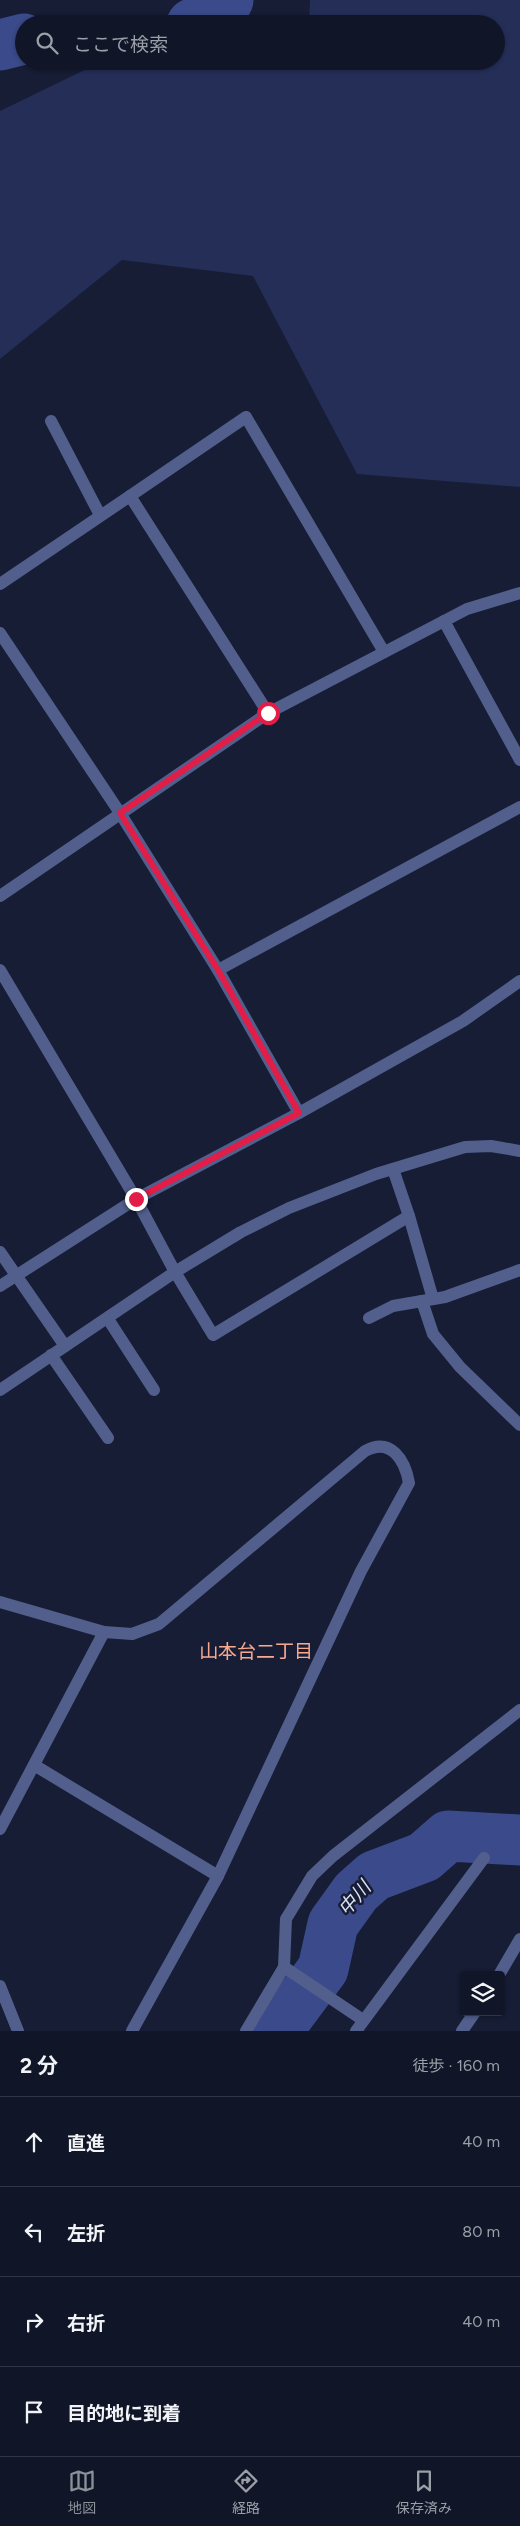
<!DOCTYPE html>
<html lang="ja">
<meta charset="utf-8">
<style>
:root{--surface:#101627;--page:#191f2f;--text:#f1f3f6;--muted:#9c9fa7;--line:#303544;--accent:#8c9099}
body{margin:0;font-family:Figtree,"Noto Sans JP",sans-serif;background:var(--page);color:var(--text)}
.controls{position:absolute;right:15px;bottom:15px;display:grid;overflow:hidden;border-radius:5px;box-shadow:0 1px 4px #0004}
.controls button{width:45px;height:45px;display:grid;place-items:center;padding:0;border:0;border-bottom:1px solid var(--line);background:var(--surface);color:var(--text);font:25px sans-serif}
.stop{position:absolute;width:15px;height:15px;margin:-11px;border:4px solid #e11d48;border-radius:50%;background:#fff}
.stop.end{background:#e11d48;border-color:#fff;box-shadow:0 1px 5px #0008}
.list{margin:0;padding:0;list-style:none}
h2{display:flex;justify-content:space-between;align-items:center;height:65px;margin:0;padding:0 20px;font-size:21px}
h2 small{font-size:16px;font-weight:400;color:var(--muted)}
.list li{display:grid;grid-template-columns:32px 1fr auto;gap:15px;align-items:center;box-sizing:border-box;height:90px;padding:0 20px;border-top:1px solid var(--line)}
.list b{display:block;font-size:19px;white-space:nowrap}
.list em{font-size:16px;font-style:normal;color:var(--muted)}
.icon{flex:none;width:28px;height:28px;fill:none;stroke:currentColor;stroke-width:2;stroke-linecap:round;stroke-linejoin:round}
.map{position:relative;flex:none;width:520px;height:2031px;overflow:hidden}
.search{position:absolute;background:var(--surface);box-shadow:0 1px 4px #0004;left:15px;right:15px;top:15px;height:55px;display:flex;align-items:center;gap:12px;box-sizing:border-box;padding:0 18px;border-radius:28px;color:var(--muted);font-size:19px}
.sheet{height:425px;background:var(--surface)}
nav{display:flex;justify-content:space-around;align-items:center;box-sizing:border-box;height:70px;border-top:1px solid var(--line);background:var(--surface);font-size:14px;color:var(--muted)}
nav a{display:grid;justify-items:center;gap:2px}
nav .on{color:var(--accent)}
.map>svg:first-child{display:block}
.green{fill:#242e57}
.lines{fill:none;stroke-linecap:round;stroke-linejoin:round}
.river{stroke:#3a4a8a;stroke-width:51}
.street{stroke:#525f8d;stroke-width:12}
.route{stroke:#e11d48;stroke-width:6}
.labels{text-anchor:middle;stroke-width:5;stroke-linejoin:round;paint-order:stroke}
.neighbourhood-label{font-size:19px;fill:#f7a98f;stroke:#161d34}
.water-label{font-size:19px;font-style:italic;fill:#dbe2f5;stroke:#161d34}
</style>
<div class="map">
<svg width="520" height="2031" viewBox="0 0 520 2031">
<rect width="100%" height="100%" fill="#161d34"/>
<path class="green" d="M 310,0 L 520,0 L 520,487 L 357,474 L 253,276 L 122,260 L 0,359 L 0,111 L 103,61 L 496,61 L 496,24 L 309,24 Z"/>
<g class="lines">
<g class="river">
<path d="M 192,24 L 220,12 L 228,0"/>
<path d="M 0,45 L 24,39"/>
<path d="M 277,2031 L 323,1969 L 333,1924 L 356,1892 L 374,1876 L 424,1857 L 448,1836 L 520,1840"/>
</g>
<g class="street">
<path d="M 51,421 L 100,515"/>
<path d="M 0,584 L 130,496"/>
<path d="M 444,621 L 520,760"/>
<path d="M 0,633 L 120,813 L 218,970"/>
<path d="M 268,713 L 467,609 L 520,593"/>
<path d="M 0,896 L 268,713 L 130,496 L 246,417 L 384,652"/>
<path d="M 0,970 L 136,1199 L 175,1272 L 213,1335 L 409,1216 L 393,1169"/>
<path d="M 299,1113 L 463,1021 L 520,981"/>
<path d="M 409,1216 L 433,1299"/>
<path d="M 0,1252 L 65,1346"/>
<path d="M 0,1286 L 136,1199 L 299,1113 L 218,970 L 520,807"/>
<path d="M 422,1301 L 445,1297 L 520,1270"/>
<path d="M 369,1318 L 393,1306 L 422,1301 L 433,1334 L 460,1367 L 520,1425"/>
<path d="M 108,1319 L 154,1390"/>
<path d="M 51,1355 L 108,1438"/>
<path d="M 0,1390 L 175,1272 L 241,1232 L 289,1208 L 376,1174 L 465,1147 L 491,1146 L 520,1151"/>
<path d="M 0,1602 L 104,1632 L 0,1829"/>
<path d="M 104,1632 L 132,1634 L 159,1624 L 365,1451 C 391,1437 405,1460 409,1483 L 361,1571 L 218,1876 L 132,2031"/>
<path d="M 34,1765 L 218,1876"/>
<path d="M 284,1967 L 363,2020"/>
<path d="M 499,1975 L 520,1939"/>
<path d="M 0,1986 L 18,2031"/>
<path d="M 246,2031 L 284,1967 L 286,1919 L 312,1876 L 333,1856 L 520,1710"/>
<path d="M 356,2031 L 484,1858"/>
<path d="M 462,2031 L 475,2012"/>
</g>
</g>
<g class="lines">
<path class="route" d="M 136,1199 L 299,1113 L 218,970 L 120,813 L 268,713"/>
</g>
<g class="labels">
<g class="neighbourhood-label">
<text x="256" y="1658">山本台二丁目</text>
</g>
<g class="water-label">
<text transform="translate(354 1898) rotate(-49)" y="7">中川</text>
</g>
</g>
</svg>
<div class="controls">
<button><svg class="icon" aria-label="layers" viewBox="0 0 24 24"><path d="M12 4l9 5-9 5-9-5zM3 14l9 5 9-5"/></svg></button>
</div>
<div class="stop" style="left:268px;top:713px"></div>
<div class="stop end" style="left:136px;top:1199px"></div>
<div class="search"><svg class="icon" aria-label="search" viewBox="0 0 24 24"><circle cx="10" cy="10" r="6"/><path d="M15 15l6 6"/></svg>ここで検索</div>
</div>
<section class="sheet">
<h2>2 分<small>徒歩 · 160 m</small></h2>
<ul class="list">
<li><svg class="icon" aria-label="ahead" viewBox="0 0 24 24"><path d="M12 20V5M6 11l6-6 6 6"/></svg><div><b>直進</b></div><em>40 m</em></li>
<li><svg class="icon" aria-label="left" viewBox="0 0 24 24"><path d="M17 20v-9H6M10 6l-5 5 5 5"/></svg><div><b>左折</b></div><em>80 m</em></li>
<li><svg class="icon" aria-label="right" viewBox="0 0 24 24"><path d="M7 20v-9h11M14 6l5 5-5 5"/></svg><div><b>右折</b></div><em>40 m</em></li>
<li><svg class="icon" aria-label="arrive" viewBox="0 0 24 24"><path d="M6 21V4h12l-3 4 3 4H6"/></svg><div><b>目的地に到着</b></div></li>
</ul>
</section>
<nav>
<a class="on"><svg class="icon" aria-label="map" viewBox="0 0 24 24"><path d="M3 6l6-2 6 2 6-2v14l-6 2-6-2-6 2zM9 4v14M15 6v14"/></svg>地図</a>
<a><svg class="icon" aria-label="directions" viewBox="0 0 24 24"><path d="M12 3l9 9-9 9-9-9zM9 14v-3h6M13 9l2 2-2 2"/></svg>経路</a>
<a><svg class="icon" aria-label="saved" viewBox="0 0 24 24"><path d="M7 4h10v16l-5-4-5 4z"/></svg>保存済み</a>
</nav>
